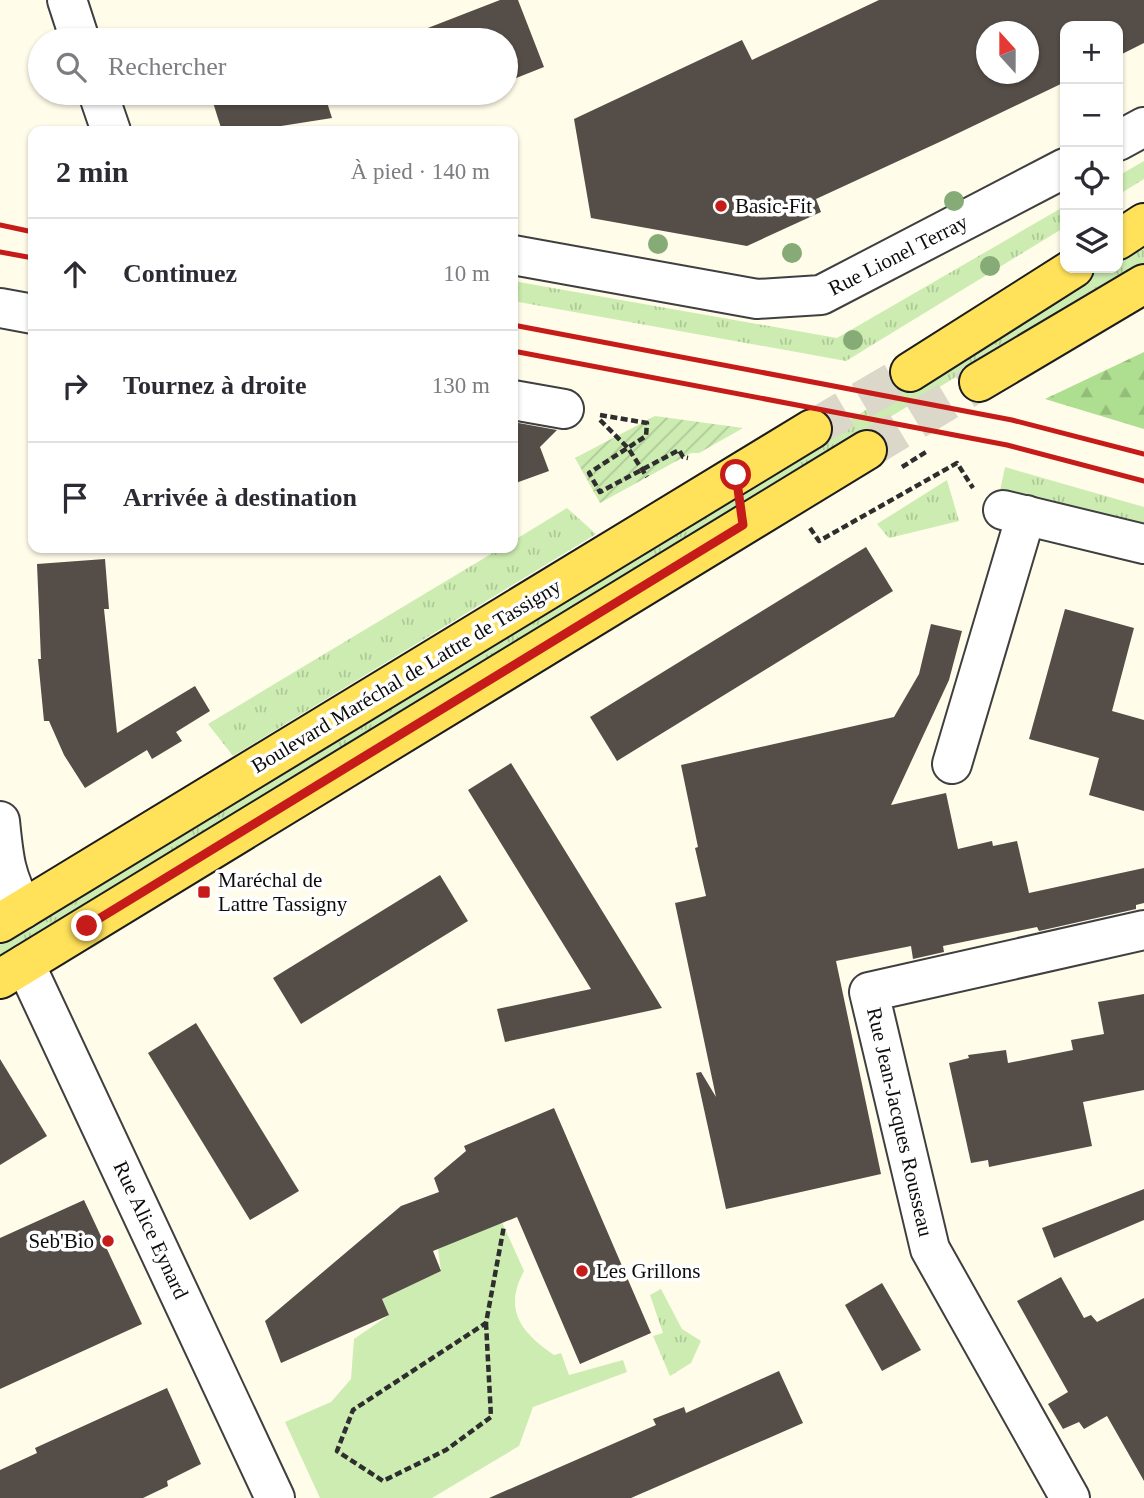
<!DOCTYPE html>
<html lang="fr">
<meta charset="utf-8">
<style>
:root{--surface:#fff;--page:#f7f7f7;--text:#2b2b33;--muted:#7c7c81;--line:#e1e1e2}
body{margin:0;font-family:"Times New Roman",serif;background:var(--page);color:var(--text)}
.controls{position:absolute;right:21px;top:21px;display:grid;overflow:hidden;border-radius:14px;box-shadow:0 2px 5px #0004}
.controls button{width:63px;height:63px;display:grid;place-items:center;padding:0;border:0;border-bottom:2px solid var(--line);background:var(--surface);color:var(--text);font:35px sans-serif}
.compass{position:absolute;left:976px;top:21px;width:63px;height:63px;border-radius:50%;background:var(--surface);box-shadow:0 2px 5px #0004;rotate:339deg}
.stop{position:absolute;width:21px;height:21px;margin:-16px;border:5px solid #c61c19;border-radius:50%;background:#fff}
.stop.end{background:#c61c19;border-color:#fff;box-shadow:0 2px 7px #0008}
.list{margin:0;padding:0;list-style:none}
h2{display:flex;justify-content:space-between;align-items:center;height:91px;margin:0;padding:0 28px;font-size:30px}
h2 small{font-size:23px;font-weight:400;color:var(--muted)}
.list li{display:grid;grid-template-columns:46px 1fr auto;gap:21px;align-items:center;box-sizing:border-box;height:112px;padding:0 28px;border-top:2px solid var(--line)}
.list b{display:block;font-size:26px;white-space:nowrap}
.list em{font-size:23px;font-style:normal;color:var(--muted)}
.icon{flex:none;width:38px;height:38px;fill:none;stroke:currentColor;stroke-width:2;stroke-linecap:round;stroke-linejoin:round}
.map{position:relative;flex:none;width:1144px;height:1498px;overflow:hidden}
.search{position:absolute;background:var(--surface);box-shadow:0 2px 5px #0004;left:28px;top:28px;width:490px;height:77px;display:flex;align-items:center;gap:18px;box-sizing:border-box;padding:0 24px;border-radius:38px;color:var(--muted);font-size:26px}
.panel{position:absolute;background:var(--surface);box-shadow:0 2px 5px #0004;left:28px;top:126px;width:490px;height:427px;border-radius:14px}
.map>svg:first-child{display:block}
.grass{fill:url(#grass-tufts)}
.forest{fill:url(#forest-firs)}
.park{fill:#ccecb1}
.garden{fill:url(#garden-furrows)}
.building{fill:#554d47;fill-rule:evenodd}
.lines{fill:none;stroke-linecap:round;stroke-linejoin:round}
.major-tunnel{stroke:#dbd8c9;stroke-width:38;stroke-dasharray:38 19;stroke-linecap:butt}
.minor-casing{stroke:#3f3f3f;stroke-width:42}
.major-casing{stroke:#1d1d1d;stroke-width:42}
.path{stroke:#2e2e2e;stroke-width:4.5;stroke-dasharray:7 3.5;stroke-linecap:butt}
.minor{stroke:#fff;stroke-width:38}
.major{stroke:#ffe15a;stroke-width:38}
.rail{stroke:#c61c19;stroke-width:5}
.tree{fill:#86ab76}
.route{stroke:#c61c19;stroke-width:9}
.poi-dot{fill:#c61c19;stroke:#fff;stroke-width:2.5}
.labels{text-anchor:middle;stroke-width:7;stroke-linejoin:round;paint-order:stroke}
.poi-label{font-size:21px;fill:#0c0c0c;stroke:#fff;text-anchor:start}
.street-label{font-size:21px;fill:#0c0c0c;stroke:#fff}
</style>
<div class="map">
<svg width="1144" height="1498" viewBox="0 0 1144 1498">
<defs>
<pattern id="grass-tufts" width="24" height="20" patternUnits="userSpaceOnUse" patternTransform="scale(1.75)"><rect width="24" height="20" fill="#ccecb1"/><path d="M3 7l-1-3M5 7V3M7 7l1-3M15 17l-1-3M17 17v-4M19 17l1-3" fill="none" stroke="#aec997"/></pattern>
<pattern id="forest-firs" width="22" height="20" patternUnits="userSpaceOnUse" patternTransform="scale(1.75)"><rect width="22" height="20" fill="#aede8f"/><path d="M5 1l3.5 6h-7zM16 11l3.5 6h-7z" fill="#94bd7a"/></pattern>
<pattern id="garden-furrows" width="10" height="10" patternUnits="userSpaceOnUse" patternTransform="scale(1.75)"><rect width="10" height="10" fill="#ccecb1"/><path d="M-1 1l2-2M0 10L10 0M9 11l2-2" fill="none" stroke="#aec997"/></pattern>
</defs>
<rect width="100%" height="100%" fill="#fffcea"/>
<g class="grass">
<path d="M 1144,161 L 1144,179 L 1118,195 L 1118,176 Z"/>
<path d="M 1065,206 L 1065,227 L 846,361 L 513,301 L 513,281 L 837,338 Z"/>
<path d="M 1144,240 L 1144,267 L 987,358 L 0,959 L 0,937 L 1099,268 L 1118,268 L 1118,256 Z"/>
<path d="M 1005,467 L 1144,507 L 1144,536 L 999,496 Z"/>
<path d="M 947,480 L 959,521 L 889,538 L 877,524 Z"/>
<path d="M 567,508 L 596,534 L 233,756 L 208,724 L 501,548 L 513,548 L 513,541 Z"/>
<path d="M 661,1289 L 682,1329 L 701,1341 L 691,1363 L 670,1376 L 653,1336 L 663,1333 L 650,1295 Z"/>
</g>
<path class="forest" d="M 1144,352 L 1144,429 L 1045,399 Z"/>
<path class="park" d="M 501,1220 L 524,1271 C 503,1310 521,1332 554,1355 L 561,1353 L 569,1375 L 623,1360 L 627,1372 L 533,1407 L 519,1446 L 432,1498 L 320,1498 L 285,1422 L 331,1402 L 351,1379 L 354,1339 L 389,1315 L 382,1299 L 441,1271 L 438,1249 Z"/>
<path class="garden" d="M 655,416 L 743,428 L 699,453 L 691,453 L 600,503 L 575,458 Z"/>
<g class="building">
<path d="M 500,0 L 518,0 L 544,67 L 506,82 L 506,40 L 402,40 L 402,38 Z"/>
<path d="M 879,0 L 1144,0 L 1144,43 L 1118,56 L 1118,26 L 1065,26 L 1065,82 L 946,139 L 816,199 L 821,212 L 747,246 L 591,218 L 574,119 L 742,40 L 752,60 ZM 986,32 L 1028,32 L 1028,74 L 986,74 Z"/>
<path d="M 210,93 L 324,93 L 332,118 L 249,131 L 222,131 Z"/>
<path d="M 513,422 L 557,430 L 540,447 L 549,471 L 513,484 Z"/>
<path d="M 866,547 L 893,591 L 617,761 L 590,717 Z"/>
<path d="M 105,559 L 109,609 L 104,609 L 117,733 L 195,686 L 210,711 L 176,732 L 182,741 L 152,759 L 147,750 L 85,788 L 64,755 L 49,721 L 44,721 L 38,659 L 41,659 L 37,564 Z"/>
<path d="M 1065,609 L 1134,628 L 1112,711 L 1144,720 L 1144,811 L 1089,795 L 1099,758 L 1029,739 Z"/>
<path d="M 931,624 L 962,631 L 949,680 L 891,805 L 946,793 L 958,849 L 992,841 L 993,846 L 1017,841 L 1029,893 L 1144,868 L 1144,903 L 1136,905 L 1136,909 L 1039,931 L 1037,927 L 943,946 L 944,952 L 913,959 L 911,946 L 836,961 L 881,1174 L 726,1209 L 696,1073 L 701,1072 L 716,1097 L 675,903 L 706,896 L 695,848 L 698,847 L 681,765 L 894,717 L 919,674 Z"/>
<path d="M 511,763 L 662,1008 L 505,1042 L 497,1009 L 591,989 L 468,790 Z"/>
<path d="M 440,875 L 468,921 L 301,1024 L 273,978 Z"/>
<path d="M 1144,994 L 1144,1090 L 1083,1102 L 1092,1146 L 989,1167 L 988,1160 L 971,1163 L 949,1063 L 969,1058 L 968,1055 L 1006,1050 L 1008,1063 L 1073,1050 L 1071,1040 L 1104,1034 L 1098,1002 Z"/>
<path d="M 196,1023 L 299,1191 L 250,1220 L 148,1053 Z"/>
<path d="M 0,1059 L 47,1136 L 0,1165 Z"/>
<path d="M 554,1108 L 651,1333 L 580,1364 L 517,1217 L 433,1251 L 441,1271 L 382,1299 L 389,1315 L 281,1363 L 265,1321 L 401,1206 L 439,1192 L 434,1178 L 466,1151 L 464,1146 Z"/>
<path d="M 1144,1189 L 1144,1220 L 1054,1258 L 1042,1228 Z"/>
<path d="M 84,1200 L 142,1324 L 0,1389 L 0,1238 Z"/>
<path d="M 1061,1277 L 1084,1318 L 1091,1315 L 1097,1322 L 1144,1298 L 1144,1481 L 1107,1416 L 1084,1429 L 1079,1422 L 1063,1429 L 1048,1404 L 1068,1392 L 1017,1301 Z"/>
<path d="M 882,1283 L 921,1350 L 882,1371 L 845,1305 Z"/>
<path d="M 779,1371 L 803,1423 L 631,1498 L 489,1498 L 656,1425 L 653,1419 L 684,1407 L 686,1413 Z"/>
<path d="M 167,1388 L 201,1464 L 167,1481 L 168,1486 L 143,1498 L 0,1498 L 0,1470 L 37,1453 L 35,1448 Z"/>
</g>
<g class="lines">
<g class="major-tunnel">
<path d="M 812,429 L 910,372"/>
<path d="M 867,450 L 979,382"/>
</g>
<g class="minor-casing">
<g id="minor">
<path d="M 67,0 L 80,40"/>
<path d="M 98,93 L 111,131"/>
<path d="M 1118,141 L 1144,127"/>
<path d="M 513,255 L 757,299 L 821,295 L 1065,168"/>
<path d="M 0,308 L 33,314"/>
<path d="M 513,400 L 564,409"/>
<path d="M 1003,510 L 1144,544"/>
<path d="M 952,764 L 1026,515"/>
<path d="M 0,821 C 4,860 5,874 23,909"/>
<path d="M 25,964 L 275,1498"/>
<path d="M 1070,1498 L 930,1249 L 869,992 L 1144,930"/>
</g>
</g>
<g class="major-casing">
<g id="major">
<path d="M 1118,240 L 1144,223"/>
<path d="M 910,372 L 1074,268"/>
<path d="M 979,382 L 1144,284"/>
<path d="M 0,923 L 812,429"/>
<path d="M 0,979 L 867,450"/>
</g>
</g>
<g class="path">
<path d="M 600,415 L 647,423 L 646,436 L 589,473 L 600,492 L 679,450 L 683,457 L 688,458"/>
<path d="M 600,420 L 628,448 L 647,477"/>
<path d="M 902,467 L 926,452"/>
<path d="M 810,528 L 819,541 L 957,463 L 973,488"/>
<path d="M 486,1323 L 491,1417 L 446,1450 L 383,1481 L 337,1451 L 353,1410 L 486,1323 L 504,1226"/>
</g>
<use href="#minor" class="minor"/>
<use href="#major" class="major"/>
<g class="rail">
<path d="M 0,225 L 33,232"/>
<path d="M 0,252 L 33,258"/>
<path d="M 513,325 L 1012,420 L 1144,454"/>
<path d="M 513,351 L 1007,445 L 1144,481"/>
</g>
</g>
<g class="tree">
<circle cx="954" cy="201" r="10"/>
<circle cx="658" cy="244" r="10"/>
<circle cx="792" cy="253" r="10"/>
<circle cx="990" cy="266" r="10"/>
<circle cx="853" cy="340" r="10"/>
</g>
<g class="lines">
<path class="route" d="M 87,926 L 743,525 L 736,475"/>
</g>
<g class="poi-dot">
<circle cx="721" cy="206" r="7"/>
<rect x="197" y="885" width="14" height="14" rx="3.5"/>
<circle cx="108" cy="1241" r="7"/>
<circle cx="582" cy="1271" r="7"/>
</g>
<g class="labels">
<g class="poi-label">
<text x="735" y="213">Basic-Fit</text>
<text x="218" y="887">Maréchal de<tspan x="218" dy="24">Lattre Tassigny</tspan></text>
<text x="94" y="1248" text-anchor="end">Seb'Bio</text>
<text x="596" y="1278">Les Grillons</text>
</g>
<g class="street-label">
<text transform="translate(898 255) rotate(-27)" y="7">Rue Lionel Terray</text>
<text transform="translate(406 676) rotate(-31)" y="7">Boulevard Maréchal de Lattre de Tassigny</text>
<text transform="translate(900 1122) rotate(77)" y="7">Rue Jean-Jacques Rousseau</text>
<text transform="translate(151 1230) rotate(65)" y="7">Rue Alice Eynard</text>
</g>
</g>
</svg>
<div class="controls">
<button>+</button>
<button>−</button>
<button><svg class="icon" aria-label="locate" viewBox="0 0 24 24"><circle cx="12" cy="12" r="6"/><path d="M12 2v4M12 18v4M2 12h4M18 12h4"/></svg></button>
<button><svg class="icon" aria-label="layers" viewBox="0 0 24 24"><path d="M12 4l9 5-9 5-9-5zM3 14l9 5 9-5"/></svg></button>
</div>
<svg class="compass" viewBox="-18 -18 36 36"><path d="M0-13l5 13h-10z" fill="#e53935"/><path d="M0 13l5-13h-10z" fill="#7c7c81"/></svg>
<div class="stop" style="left:736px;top:475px"></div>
<div class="stop end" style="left:87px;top:926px"></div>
<div class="search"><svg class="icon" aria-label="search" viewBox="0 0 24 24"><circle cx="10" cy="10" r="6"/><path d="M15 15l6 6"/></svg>Rechercher</div>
<section class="panel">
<h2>2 min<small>À pied · 140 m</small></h2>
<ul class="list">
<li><svg class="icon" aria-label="ahead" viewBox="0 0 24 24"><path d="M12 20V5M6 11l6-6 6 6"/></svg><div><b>Continuez</b></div><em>10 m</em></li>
<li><svg class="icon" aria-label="right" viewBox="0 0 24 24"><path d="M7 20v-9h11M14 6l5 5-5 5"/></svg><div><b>Tournez à droite</b></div><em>130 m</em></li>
<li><svg class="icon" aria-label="arrive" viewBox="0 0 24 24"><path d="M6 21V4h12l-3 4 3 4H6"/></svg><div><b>Arrivée à destination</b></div></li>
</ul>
</section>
</div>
